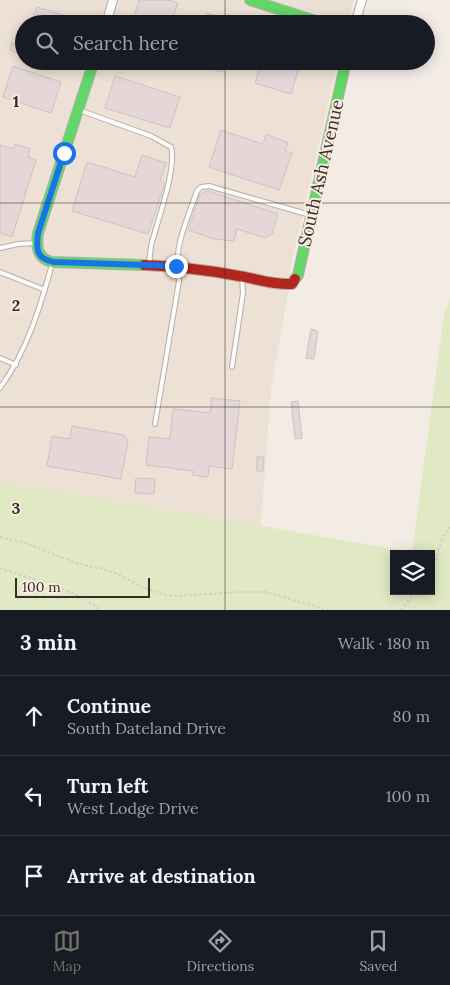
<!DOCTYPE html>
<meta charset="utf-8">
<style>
:root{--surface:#171b24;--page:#20242c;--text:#f1f3f6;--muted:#9ea1a6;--line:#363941;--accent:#77716b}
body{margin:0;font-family:Lora,serif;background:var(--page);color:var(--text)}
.controls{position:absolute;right:15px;bottom:15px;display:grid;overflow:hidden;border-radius:0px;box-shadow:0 2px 12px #0003}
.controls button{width:45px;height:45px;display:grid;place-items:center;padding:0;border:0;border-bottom:1px solid var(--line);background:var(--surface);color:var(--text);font:25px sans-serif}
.scale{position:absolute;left:15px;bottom:12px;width:135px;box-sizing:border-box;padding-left:5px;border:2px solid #342f2a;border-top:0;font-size:14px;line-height:18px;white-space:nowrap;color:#342f2a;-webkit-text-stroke:4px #f9ebdf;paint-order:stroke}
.stop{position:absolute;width:15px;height:15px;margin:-11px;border:4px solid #1a73e8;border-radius:50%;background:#fff}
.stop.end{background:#1a73e8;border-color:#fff;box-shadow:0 1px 5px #0008}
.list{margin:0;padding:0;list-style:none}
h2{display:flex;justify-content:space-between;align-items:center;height:65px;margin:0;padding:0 20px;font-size:21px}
h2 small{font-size:16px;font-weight:400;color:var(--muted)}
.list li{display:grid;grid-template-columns:32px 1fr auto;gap:15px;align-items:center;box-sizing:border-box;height:80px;padding:0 20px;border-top:1px solid var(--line)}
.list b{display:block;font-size:19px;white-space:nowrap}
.list p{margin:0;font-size:16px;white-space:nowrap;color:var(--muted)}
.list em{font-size:16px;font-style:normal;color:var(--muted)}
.icon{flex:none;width:28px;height:28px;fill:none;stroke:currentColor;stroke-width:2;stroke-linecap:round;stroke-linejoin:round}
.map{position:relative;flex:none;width:450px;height:610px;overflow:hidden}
.search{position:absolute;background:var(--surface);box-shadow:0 2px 12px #0003;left:15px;right:15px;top:15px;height:55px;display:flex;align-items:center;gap:12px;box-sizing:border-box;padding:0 18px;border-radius:28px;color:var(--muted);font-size:19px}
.sheet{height:305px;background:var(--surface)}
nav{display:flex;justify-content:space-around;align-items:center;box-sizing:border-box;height:70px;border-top:1px solid var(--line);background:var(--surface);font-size:14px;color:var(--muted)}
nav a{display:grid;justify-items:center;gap:2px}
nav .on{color:var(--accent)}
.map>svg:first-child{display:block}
.built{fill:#ede0d4}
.green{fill:#e0e8c4;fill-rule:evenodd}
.building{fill:#e5d7d8;stroke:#cbc4c2}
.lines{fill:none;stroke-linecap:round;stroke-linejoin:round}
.lane-casing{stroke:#b5afaa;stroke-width:6}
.street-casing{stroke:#b5afaa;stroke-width:10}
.fast-casing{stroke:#b5afaa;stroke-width:12}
.jam-casing{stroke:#b5afaa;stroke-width:12}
.path{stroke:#d0cecc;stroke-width:2;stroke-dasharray:2.5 2.5;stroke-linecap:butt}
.lane{stroke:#fdfcfb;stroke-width:4}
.street{stroke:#fdfcfb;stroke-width:8}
.fast{stroke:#63d668;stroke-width:10}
.jam{stroke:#b3261e;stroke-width:10}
.route{stroke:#1a73e8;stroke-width:6}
.grid{fill:none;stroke:#342f2a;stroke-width:1;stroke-opacity:0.55}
.labels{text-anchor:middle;stroke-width:4;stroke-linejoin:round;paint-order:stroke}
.street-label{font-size:18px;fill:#342f2a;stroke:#f9ebdf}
.grid-label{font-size:16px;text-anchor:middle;font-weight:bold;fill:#342f2a;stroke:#f9ebdf;stroke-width:4;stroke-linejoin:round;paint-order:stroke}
</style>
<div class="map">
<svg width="450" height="610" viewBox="0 0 450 610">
<rect width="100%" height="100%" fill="#f3ece5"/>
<path class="built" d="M 0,0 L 354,0 L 347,24 L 24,24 L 24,61 L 338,61 L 290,271 L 288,293 L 271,389 L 261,526 L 0,481 Z"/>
<path class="green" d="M 450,299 L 450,610 L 0,610 L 0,481 L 412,552 L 444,315 ZM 394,554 L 431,554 L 431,591 L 394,591 Z"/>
<g class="building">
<path d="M 139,0 L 168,0 L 178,3 L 173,17 L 189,22 L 189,24 L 132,24 Z"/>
<path d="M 37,7 L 85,22 L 85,24 L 32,24 Z"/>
<path d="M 207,13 L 235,22 L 235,24 L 204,24 Z"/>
<path d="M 12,43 L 24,47 L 24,55 L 10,50 Z"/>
<path d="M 192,61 L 225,61 L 222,72 L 192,63 Z"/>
<path d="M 262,61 L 301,61 L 291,94 L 255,83 Z"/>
<path d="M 13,66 L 61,82 L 51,113 L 3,97 Z"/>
<path d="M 115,76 L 180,97 L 170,128 L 105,108 Z"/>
<path d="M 221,130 L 263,144 L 266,134 L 288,143 L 285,151 L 292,153 L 279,190 L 209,167 Z"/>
<path d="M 15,144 L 30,149 L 28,157 L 36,160 L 12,237 L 0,233 L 0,145 L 13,149 Z"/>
<path d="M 142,155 L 166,163 L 160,181 L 165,183 L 148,234 L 72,211 L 87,162 L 135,177 Z"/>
<path d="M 208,191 L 278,214 L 272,234 L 265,238 L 237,229 L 234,241 L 214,239 L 188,230 L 200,194 Z"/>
<path d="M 311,329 L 318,331 L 314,359 L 306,358 Z"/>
<path d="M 212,398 L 240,401 L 232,469 L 209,466 L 208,477 L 192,475 L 193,471 L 146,465 L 149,437 L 170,439 L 173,409 L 210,413 Z"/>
<path d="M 298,401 L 302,438 L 295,439 L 291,402 Z"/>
<path d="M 72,426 L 123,435 L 128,441 L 121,479 L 47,466 L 52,436 L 70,439 Z"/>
<path d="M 257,457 L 264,457 L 263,471 L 257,471 Z"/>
<path d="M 136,478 L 155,479 L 154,494 L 135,493 Z"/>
</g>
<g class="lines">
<g class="lane-casing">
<g id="lane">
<path d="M 79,110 L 151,136 L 171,147 C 177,167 158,220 152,242 C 150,249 150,257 149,265"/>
<path d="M 0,248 L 18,244 L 36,243"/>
<path d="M 0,272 L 45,290"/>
<path d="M 0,358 L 16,365"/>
<path d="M 232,367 L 243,293 L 242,278"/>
<path d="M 0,388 C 27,351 40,308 52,264"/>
<path d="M 155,424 L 179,281 C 173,247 186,223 197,191 L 201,187 L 209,186 L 310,215"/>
</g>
</g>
<g class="street-casing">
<g id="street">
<path d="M 106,24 L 113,0"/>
<path d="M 355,24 L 362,0"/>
</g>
</g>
<g class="fast-casing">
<g id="fast">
<path d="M 250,0 L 325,24"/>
<path d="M 94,61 L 38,233 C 36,247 37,258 52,262 L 144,265"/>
<path d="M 295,279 L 298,275 L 346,61"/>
</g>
</g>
<g class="jam-casing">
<path id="jam" d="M 144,265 C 176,266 207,270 239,276 C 258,279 273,285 292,284 L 295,279"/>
</g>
<g class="path">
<path d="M 0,537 L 26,543 L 76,563 L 103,569 L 118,574 L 140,586 L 165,595 L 178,596 L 237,592 L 266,592 L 328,610"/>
<path d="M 0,568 C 30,579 77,589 100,610"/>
<path d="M 431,575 L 443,536 L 450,527"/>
<path d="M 401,610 L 413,595 L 424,594 L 425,591"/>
</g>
<use href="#lane" class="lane"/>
<use href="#street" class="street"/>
<use href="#fast" class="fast"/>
<use href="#jam" class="jam"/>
</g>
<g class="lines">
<path class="route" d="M 64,153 L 38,233 C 36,249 36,259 54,262 L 176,266"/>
</g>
<path class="grid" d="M 225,0 L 225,24M 225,61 L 225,610M 0,203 L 450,203M 0,407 L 450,407"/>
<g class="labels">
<g class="street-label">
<text transform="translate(321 173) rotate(-77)" y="6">South Ash Avenue</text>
</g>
</g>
<g class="grid-label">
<text x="16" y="107">1</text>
<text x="16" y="311">2</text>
<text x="16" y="514">3</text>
</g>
</svg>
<div class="controls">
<button><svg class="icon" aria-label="layers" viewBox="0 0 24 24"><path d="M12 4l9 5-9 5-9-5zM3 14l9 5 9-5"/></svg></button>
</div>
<div class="scale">100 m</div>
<div class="stop" style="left:64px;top:153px"></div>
<div class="stop end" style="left:176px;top:266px"></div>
<div class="search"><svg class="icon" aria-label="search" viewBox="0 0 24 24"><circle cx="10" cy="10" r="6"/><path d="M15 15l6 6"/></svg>Search here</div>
</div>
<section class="sheet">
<h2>3 min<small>Walk · 180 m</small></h2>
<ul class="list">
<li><svg class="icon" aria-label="ahead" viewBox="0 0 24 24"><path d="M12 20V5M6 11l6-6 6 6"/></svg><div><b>Continue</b><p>South Dateland Drive</p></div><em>80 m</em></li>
<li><svg class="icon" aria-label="left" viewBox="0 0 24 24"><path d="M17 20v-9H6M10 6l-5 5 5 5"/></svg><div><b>Turn left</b><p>West Lodge Drive</p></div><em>100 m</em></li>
<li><svg class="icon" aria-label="arrive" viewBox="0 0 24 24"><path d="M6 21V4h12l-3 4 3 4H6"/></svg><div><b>Arrive at destination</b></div></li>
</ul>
</section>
<nav>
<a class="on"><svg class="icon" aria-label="map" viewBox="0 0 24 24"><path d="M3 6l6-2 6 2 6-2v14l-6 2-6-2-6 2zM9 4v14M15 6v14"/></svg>Map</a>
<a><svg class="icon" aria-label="directions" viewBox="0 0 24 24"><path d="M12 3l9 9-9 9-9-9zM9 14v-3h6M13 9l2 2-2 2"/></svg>Directions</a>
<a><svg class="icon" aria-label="saved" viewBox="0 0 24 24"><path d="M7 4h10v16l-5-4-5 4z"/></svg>Saved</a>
</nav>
